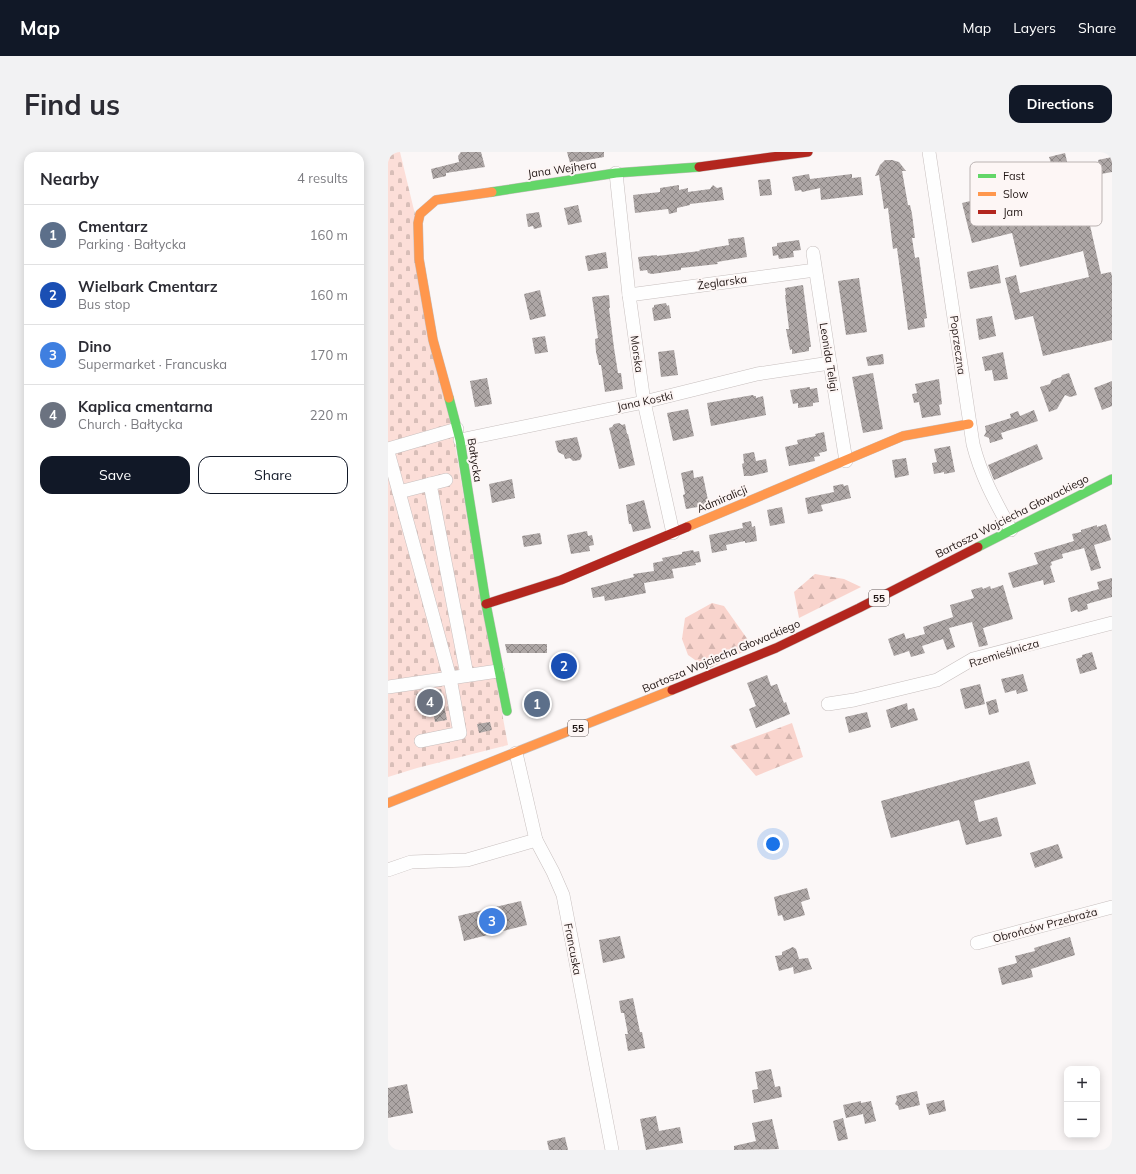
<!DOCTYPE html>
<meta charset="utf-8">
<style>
:root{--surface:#fff;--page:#f2f2f3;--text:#2b2b33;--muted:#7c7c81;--line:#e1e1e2;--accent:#111827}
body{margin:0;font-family:Mulish,sans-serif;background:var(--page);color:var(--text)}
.controls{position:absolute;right:12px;bottom:12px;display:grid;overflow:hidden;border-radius:8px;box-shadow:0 2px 10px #0003}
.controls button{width:36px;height:36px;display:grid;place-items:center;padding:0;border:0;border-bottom:1px solid var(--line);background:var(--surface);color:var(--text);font:20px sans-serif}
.you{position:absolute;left:385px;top:692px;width:14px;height:14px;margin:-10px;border:3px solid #fff;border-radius:50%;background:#1a73e8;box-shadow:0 0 0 6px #1a73e833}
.badge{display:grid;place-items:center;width:26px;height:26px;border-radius:50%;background:var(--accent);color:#fff;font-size:13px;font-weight:700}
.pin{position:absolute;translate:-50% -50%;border:2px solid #fff;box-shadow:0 1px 4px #0006}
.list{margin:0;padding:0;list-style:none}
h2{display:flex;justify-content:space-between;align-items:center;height:52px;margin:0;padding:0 16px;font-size:17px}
h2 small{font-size:13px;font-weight:400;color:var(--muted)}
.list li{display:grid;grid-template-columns:26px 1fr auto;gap:12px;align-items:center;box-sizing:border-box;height:60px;padding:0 16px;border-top:1px solid var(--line)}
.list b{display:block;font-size:15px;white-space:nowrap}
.list p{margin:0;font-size:13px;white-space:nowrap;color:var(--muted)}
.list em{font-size:13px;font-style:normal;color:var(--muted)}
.actions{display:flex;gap:8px;padding:12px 16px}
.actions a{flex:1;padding:9px 0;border:1px solid var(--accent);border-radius:12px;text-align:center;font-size:14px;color:var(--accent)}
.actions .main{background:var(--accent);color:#fff}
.map{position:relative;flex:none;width:724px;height:998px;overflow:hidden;border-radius:12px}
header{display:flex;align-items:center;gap:24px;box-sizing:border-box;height:56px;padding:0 20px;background:var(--accent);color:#fff}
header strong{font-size:19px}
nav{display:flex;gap:22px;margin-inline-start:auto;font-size:14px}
.intro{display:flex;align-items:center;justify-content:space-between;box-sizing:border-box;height:96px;padding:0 24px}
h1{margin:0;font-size:28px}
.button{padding:10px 18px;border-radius:12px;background:var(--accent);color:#fff;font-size:14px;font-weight:700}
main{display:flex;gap:24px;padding:0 24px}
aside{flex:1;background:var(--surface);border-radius:12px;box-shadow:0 2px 10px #0003}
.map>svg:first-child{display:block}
.forest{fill:url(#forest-firs)}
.cemetery{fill:url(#cemetery-stones)}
.building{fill:url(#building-cross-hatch)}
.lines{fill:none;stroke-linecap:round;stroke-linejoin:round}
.street-casing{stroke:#c7bfbe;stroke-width:14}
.fast-casing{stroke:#c7bfbe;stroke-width:10}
.slow-casing{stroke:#c7bfbe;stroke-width:10}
.jam-casing{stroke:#c7bfbe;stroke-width:10}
.street{stroke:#fefefe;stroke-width:13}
.fast{stroke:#63d668;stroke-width:9}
.slow{stroke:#ff974d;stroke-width:9}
.jam{stroke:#b3261e;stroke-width:9}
.labels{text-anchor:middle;stroke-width:4;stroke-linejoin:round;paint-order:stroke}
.shield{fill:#fdf6f5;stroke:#635958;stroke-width:1}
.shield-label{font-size:10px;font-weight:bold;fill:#211614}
.street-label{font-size:11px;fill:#211614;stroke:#fdf6f5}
.key{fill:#fdf6f5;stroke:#bbb3b2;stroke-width:1}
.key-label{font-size:11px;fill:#211614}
</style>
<header>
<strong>Map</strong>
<nav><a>Map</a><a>Layers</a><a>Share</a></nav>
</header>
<div class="intro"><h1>Find us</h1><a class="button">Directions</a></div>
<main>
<aside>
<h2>Nearby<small>4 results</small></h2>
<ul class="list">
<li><span class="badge" style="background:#5c6f8a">1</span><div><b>Cmentarz</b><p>Parking · Bałtycka</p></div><em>160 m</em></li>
<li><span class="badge" style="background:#1a4fb4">2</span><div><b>Wielbark Cmentarz</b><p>Bus stop</p></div><em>160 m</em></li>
<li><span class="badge" style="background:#3f7fe0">3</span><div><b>Dino</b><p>Supermarket · Francuska</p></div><em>170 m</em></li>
<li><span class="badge" style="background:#6b7280">4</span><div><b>Kaplica cmentarna</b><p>Church · Bałtycka</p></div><em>220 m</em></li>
</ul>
<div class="actions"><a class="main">Save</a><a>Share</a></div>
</aside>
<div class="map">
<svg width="724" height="998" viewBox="0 0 724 998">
<defs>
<pattern id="forest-firs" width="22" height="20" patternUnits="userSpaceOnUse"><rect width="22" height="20" fill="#f9d4cd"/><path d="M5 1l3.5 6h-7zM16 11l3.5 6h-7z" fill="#d5b5af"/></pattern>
<pattern id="cemetery-stones" width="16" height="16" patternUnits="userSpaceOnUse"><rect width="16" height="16" fill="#fcded8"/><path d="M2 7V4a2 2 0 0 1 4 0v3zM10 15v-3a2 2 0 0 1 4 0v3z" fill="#d8beb8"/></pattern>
<pattern id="building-cross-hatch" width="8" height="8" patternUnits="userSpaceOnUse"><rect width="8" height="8" fill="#ada6a5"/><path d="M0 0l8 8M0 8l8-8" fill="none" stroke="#8c8685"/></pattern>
</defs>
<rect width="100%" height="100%" fill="#fbf7f7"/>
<g class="forest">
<path d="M 427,422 L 456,427 L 473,435 L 411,466 L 406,440 Z"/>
<path d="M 324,451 L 336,454 L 365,495 L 320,517 L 300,503 L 294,487 L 297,466 Z"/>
<path d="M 404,571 L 415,605 L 368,624 L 342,594 Z"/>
</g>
<path class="cemetery" d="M 0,0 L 12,0 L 31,79 L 94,453 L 120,593 L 29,616 L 0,625 Z"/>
<g class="building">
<path d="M 73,0 L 93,0 L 97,15 L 58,21 L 58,24 L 45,27 L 43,17 L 71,10 L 70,4 Z"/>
<path d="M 179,0 L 216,0 L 216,5 L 182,11 Z"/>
<path d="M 677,1 L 681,18 L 673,19 L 684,64 L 699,60 L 713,122 L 723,120 L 724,125 L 724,188 L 655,204 L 645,164 L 627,168 L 617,126 L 628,123 L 632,141 L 701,125 L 695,99 L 632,115 L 624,81 L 584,91 L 574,51 L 661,30 L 657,13 L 663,11 L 661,5 Z"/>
<path d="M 724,5 L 724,20 L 713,22 L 710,8 Z"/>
<path d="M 497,8 L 504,8 L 511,10 L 518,19 L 514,19 L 520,53 L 522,53 L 524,62 L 527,86 L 524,86 L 527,106 L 531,105 L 539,166 L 536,167 L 537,175 L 520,178 L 509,96 L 505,97 L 500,56 L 496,57 L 491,23 L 487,24 L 492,13 Z"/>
<path d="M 421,22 L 422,27 L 464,22 L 464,26 L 473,25 L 475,43 L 433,48 L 432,36 L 414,40 L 413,38 L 407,39 L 404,25 Z"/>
<path d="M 382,27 L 384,43 L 372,44 L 370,28 Z"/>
<path d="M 291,33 L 291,38 L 300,36 L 300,40 L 322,37 L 325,33 L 329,36 L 334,35 L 336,48 L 302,52 L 302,53 L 289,56 L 289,60 L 281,62 L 280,57 L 247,61 L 245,43 L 272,40 L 272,36 Z"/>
<path d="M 190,53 L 194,70 L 180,73 L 176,56 Z"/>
<path d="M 151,60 L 154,75 L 146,77 L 145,74 L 140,75 L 138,62 Z"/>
<path d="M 356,85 L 359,105 L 329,110 L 330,112 L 293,116 L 293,118 L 264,122 L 260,121 L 259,118 L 252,119 L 250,105 L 269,103 L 269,104 L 312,99 L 311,98 L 341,93 L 340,87 Z"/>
<path d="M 411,88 L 413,98 L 405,99 L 406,105 L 391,107 L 390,103 L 385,104 L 384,95 L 389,94 L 389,91 Z"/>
<path d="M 218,100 L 220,116 L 200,119 L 197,104 Z"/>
<path d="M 610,113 L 613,131 L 582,137 L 579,120 Z"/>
<path d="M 471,126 L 479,180 L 458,183 L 450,129 Z"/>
<path d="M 415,133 L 423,195 L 421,195 L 421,199 L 404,202 L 404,197 L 402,198 L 398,177 L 401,177 L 397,143 L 398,143 L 397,136 Z"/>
<path d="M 152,138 L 158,164 L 142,168 L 136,142 Z"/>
<path d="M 221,143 L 222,156 L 221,156 L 226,196 L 230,221 L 233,221 L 235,237 L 217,240 L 213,213 L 211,213 L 208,200 L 207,187 L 210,186 L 204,145 Z"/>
<path d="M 278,151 L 279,154 L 281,153 L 283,166 L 266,169 L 264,156 L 266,155 L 266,153 Z"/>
<path d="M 604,164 L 608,184 L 591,188 L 588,167 Z"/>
<path d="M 157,184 L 160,200 L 147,202 L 144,186 Z"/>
<path d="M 286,198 L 290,223 L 273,225 L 270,200 Z"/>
<path d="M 615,200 L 620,227 L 606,229 L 604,218 L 597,219 L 594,205 Z"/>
<path d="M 495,202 L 496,212 L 480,214 L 478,205 Z"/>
<path d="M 485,221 L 495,277 L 475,281 L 464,225 Z"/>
<path d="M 681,221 L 689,243 L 682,245 L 677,243 L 669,257 L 661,260 L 652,235 L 662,232 L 664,228 L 673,225 L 674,223 Z"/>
<path d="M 99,226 L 104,252 L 87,255 L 82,229 Z"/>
<path d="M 551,227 L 554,252 L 551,253 L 553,263 L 534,266 L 531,250 L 526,251 L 524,242 L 529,241 L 527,232 Z"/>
<path d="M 724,229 L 724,254 L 714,258 L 706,236 Z"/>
<path d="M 422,235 L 422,237 L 429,236 L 431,250 L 425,251 L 425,254 L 410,256 L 410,251 L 405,252 L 402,238 Z"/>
<path d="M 365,243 L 366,244 L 368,244 L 368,246 L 375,244 L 378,263 L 323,274 L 319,251 Z"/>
<path d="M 300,257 L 306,284 L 285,289 L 279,261 Z"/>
<path d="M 646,258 L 650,269 L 613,281 L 615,287 L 602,291 L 601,286 L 596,284 L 598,280 L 597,274 L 623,266 L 622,262 L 630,259 L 632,264 Z"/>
<path d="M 231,271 L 234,273 L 237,272 L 239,282 L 240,282 L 247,313 L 231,317 L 221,276 L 224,275 L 226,272 Z"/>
<path d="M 436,280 L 439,299 L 431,301 L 432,304 L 426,305 L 427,309 L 401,314 L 397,295 L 410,292 L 409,288 L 428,284 L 427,282 Z"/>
<path d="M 189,285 L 194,304 L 192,308 L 185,309 L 182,306 L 177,307 L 176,303 L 170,300 L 167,289 Z"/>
<path d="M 649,292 L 655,307 L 606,328 L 600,313 Z"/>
<path d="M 562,294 L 567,320 L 556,322 L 556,320 L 546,322 L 544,311 L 549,310 L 546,297 Z"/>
<path d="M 366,300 L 368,309 L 378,307 L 380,320 L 363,324 L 356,324 L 354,312 L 356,311 L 355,302 Z"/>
<path d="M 518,306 L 521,323 L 507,326 L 504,308 Z"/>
<path d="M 305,318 L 306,326 L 315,324 L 321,353 L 298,357 L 295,343 L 297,342 L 293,321 Z"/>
<path d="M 124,327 L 127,346 L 104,351 L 101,332 Z"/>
<path d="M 455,332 L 456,334 L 460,333 L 463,346 L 433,353 L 435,359 L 420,362 L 417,346 L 446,340 L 445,334 Z"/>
<path d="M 256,348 L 263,376 L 245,380 L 243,372 L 241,372 L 238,353 Z"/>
<path d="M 394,355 L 397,371 L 382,374 L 379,358 Z"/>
<path d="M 363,369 L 364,375 L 367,374 L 369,389 L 357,391 L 357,389 L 338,393 L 339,398 L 324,401 L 321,383 L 355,376 L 354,371 Z"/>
<path d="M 718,372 L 723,388 L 706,393 L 713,416 L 703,419 L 696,396 L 674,402 L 675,406 L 663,410 L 664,413 L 662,414 L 667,430 L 656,433 L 655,428 L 625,436 L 620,421 L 650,412 L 646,401 L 686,389 L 684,382 L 693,380 L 693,378 L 709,373 L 709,375 Z"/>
<path d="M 199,379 L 200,384 L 204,383 L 206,393 L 201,394 L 202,399 L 183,402 L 179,383 Z"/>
<path d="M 152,381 L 154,392 L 136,395 L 134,384 Z"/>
<path d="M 305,398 L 306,400 L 311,399 L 313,410 L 307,411 L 308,413 L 284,417 L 286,426 L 256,431 L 258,441 L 217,449 L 216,444 L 205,446 L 203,436 L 246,425 L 245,422 L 266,419 L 265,411 L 275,409 L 274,406 L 294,402 L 294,400 Z"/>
<path d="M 724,426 L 724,445 L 699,452 L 700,457 L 690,460 L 689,458 L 683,460 L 680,446 L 711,437 L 709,430 Z"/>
<path d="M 615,433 L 625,467 L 595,476 L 600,493 L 591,495 L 584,470 L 561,476 L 567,495 L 559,498 L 555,487 L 534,494 L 537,501 L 523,505 L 521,499 L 506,504 L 500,487 L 516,481 L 518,487 L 537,482 L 535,475 L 565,465 L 562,453 L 586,446 L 583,438 L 594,435 L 595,437 L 602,434 L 603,437 Z"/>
<path d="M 117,492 L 159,492 L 159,501 L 119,501 Z"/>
<path d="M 704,500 L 709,517 L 692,522 L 688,507 L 694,505 L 694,503 Z"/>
<path d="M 635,522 L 640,539 L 629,542 L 628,538 L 617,541 L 613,527 Z"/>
<path d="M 379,523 L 383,534 L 389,532 L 396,551 L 398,550 L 402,562 L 368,576 L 361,557 L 368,554 L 359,531 Z"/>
<path d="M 592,532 L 597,552 L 577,557 L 572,537 Z"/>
<path d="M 53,537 L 59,568 L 47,570 L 45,558 L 31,560 L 28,542 Z"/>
<path d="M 608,547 L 611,560 L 601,563 L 598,550 Z"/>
<path d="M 519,551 L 520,558 L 526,556 L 530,568 L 503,576 L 498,558 Z"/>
<path d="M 479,560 L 483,575 L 461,581 L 457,565 Z"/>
<path d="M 102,570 L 104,578 L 91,581 L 89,572 Z"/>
<path d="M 641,609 L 648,632 L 586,649 L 591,670 L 609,665 L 614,684 L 578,693 L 571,668 L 503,686 L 493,649 Z"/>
<path d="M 670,692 L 675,706 L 647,716 L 642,701 Z"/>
<path d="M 419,736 L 422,747 L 413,750 L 417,763 L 396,769 L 394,763 L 390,764 L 386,745 Z"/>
<path d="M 133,749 L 139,773 L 76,789 L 70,764 Z"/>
<path d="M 232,784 L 237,806 L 215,811 L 211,788 Z"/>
<path d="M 682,785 L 687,803 L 643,817 L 645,825 L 614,833 L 610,816 L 629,811 L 627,804 L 647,799 L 646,796 Z"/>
<path d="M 405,795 L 408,797 L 411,807 L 420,806 L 424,817 L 406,822 L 405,815 L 391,819 L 387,804 L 394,803 L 394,800 Z"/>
<path d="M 245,846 L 252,880 L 254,880 L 257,896 L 240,899 L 237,882 L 240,882 L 236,861 L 233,861 L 231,849 Z"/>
<path d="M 383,917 L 387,935 L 392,934 L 394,945 L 366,951 L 364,938 L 370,937 L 367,920 Z"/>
<path d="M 19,932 L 25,961 L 0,966 L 0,936 Z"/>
<path d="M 529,939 L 532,953 L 511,958 L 510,954 L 507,952 L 509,948 L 508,944 Z"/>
<path d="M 556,948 L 558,959 L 541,963 L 538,952 Z"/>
<path d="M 473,949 L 473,951 L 483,949 L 488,969 L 477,972 L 475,962 L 458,966 L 455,953 Z"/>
<path d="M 268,964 L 271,979 L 292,975 L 295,991 L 258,998 L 252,967 Z"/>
<path d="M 455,966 L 460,987 L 450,989 L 445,969 Z"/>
<path d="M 384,967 L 391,997 L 346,998 L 346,994 L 368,989 L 364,971 Z"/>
<path d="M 177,985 L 180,998 L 161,998 L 159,989 Z"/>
</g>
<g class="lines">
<g class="street-casing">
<g id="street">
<path d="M 541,0 L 585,292 C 593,324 607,349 623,378"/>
<path d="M 228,21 L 241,143 L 256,250 L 285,381"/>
<path d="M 425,101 L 442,211 L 458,309"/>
<path d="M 241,143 L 427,118"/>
<path d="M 72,288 L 256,250 L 369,222 L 442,211"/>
<path d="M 0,297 L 69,277"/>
<path d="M 0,300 L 62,526 L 72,581 L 33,589"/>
<path d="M 42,332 L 79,523"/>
<path d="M 11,340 L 58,328"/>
<path d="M 0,535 L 110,519"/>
<path d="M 440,552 L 466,548 L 549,528 L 585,507 L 724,471"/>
<path d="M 128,601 L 148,688 L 165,720 L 175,743 L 224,998"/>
<path d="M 0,718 L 23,710 L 79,708 L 148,688"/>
<path d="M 589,791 L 724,755"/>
</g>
</g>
<g class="fast-casing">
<g id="fast">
<path d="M 104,40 L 228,21 L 311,15"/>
<path d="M 61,246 L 72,288 L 98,452 L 119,559"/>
<path d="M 590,395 L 724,327"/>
</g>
</g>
<g class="slow-casing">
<g id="slow">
<path d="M 61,246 L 45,188 L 31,107 L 30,71 L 32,62 L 48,48 L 104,40"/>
<path d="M 299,375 L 515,284 L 581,272"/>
<path d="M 0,651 L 284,538"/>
</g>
</g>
<g class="jam-casing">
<g id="jam">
<path d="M 311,15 L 420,0"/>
<path d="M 98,452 L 173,428 L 299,375"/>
<path d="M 284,538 L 388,496 L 471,456 L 590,395"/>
</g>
</g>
<use href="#street" class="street"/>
<use href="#fast" class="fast"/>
<use href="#slow" class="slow"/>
<use href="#jam" class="jam"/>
</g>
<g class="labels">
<g class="shield">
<rect x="481" y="438" width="20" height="16" rx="3"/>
<rect x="180" y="568" width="20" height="16" rx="3"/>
</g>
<g class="shield-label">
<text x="491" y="450">55</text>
<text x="190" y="580">55</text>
</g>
<g class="street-label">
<text transform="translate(174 17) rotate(-8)" y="4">Jana Wejhera</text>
<text transform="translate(334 130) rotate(-8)" y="4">Żeglarska</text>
<text transform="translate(570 193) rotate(82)" y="4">Poprzeczna</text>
<text transform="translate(249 202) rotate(82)" y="4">Morska</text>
<text transform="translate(441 205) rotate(81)" y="4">Leonida Teligi</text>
<text transform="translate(257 249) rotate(-12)" y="4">Jana Kostki</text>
<text transform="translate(87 308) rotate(81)" y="4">Bałtycka</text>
<text transform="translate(334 347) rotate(-23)" y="4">Admiralicji</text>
<text transform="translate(624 364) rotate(-27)" y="4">Bartosza Wojciecha Głowackiego</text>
<text transform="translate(616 501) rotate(-17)" y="4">Rzemieślnicza</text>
<text transform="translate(333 504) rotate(-23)" y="4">Bartosza Wojciecha Głowackiego</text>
<text transform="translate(657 773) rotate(-15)" y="4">Obrońców Przebraża</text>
<text transform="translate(185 797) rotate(79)" y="4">Francuska</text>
</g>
</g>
<rect x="582" y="10" width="132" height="64" rx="6" class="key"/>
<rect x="590" y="22" width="18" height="4" fill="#63d668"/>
<rect x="590" y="40" width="18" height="4" fill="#ff974d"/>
<rect x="590" y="58" width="18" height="4" fill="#b3261e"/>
<g class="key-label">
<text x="615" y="28">Fast</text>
<text x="615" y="46">Slow</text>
<text x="615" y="64">Jam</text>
</g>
</svg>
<div class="controls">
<button>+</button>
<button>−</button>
</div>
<div class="you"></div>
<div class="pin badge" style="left:149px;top:552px;background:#5c6f8a">1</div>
<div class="pin badge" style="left:176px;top:514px;background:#1a4fb4">2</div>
<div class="pin badge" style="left:104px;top:769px;background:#3f7fe0">3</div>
<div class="pin badge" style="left:42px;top:550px;background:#6b7280">4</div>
</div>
</main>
